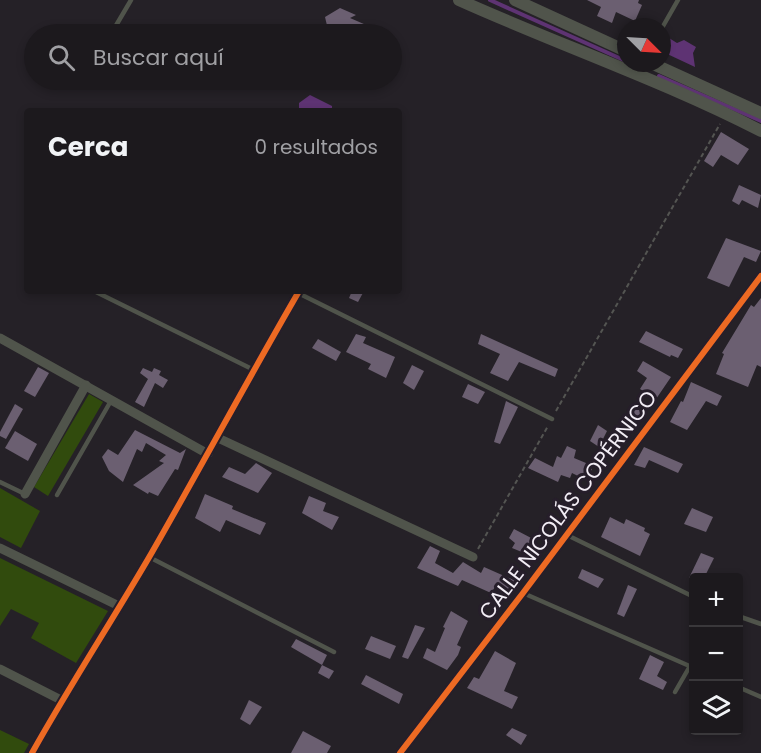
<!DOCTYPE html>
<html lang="es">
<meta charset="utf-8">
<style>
:root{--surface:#1c191d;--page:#252226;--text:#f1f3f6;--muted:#a0a0a4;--line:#3a383b}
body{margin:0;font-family:Poppins,sans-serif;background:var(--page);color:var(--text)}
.controls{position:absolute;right:18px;bottom:18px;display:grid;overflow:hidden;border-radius:6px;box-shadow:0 3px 9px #0003}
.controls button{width:54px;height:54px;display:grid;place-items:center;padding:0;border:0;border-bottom:2px solid var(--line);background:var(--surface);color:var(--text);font:30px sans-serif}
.compass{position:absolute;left:617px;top:18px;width:54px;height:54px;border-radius:50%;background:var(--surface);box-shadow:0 3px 9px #0003;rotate:114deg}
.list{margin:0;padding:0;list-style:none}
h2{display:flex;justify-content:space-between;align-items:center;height:78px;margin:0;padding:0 24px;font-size:26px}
h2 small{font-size:20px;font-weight:400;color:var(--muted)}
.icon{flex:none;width:33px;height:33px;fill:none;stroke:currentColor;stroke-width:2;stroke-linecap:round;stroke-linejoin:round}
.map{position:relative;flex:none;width:761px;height:753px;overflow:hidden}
.search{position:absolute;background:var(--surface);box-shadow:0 3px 9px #0003;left:24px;top:24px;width:378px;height:66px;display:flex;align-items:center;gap:15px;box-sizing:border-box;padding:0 21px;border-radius:33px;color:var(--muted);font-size:22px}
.panel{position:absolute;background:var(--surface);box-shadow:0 3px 9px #0003;left:24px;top:108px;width:378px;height:186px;border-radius:6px}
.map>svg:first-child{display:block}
.green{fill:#314b0d}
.water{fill:#5e3373}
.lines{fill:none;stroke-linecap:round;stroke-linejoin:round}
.stream{stroke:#5e3373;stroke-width:4}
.building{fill:#6b5f71}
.path{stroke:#545552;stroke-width:2;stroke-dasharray:4.5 3;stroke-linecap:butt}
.service{stroke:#50544b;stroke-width:4.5}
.minor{stroke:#50544b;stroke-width:9}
.tertiary{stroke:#50544b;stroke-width:12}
.cycleway-casing{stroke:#261e2a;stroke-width:10}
.cycleway{stroke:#ed6a23;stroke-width:6}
.labels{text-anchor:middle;stroke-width:6;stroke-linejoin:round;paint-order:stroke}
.street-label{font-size:21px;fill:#f2edf5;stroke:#261e2a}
</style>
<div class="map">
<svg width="761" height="753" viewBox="0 0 761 753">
<rect width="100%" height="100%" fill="#252127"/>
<g class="green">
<path d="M 89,394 L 103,402 L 48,496 L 34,487 Z"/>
<path d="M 0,488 L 40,511 L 21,548 L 0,537 Z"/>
<path d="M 0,558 L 108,611 L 76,663 L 31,638 L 39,623 L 11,609 L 0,626 Z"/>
<path d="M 0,730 L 29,744 L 24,753 L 0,753 Z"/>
</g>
<g class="water">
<path d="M 669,38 L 677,43 L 684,40 L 696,47 L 693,53 L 695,67 L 663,52 Z"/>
<path d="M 310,95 L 332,106 L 332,111 L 299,111 L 299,103 Z"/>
</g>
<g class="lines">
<g class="stream">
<path d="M 490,0 L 626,61"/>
<path d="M 659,76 L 761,121"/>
</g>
</g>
<g class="building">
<path d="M 587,0 L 639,0 L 638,3 L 642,5 L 635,21 L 616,12 L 612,23 L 597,16 L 601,7 Z"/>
<path d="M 340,8 L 356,15 L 350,18 L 387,34 L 329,34 L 325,17 Z"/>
<path d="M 721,132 L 749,149 L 738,165 L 721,155 L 713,167 L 704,161 Z"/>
<path d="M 739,185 L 761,195 L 758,208 L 742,200 L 739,205 L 732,201 Z"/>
<path d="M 726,238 L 761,251 L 756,262 L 744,257 L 729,287 L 707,278 Z"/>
<path d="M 352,291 L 364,291 L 358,302 L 349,298 Z"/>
<path d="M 761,298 L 761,367 L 757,365 L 748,387 L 716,374 L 724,354 L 722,353 L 751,305 L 754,307 Z"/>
<path d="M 646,331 L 683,349 L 678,358 L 671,355 L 670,357 L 639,342 Z"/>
<path d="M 356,334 L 366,337 L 363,343 L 395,357 L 386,378 L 368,369 L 371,364 L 346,352 Z"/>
<path d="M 481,334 L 558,369 L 555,377 L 519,362 L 508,381 L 490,373 L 500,354 L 478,344 Z"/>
<path d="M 318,339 L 341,352 L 336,361 L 312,348 Z"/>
<path d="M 643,361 L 671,377 L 656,399 L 640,389 L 647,378 L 637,371 Z"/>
<path d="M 412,365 L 424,371 L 414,390 L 403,383 Z"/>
<path d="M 38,367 L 49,373 L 35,397 L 24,391 Z"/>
<path d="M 143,368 L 152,372 L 154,368 L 161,371 L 159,375 L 168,380 L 163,388 L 155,383 L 144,407 L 135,402 L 148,379 L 140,373 Z"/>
<path d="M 691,382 L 722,396 L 717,406 L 706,401 L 687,430 L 670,422 L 681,401 L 683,402 Z"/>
<path d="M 468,384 L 485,392 L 478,404 L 462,397 Z"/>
<path d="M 506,401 L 518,407 L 500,444 L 494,442 Z"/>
<path d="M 15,404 L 23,409 L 6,439 L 0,436 L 0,432 Z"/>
<path d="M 636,408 L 645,414 L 635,426 L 626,420 Z"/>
<path d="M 598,425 L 607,431 L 599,447 L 590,441 Z"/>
<path d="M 135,430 L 180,453 L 186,449 L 178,470 L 175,469 L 158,496 L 149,492 L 148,494 L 133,485 L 164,463 L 159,461 L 166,455 L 146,443 L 142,452 L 137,449 L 123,482 L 109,471 L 102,457 L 108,449 L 118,455 Z"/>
<path d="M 15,431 L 37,444 L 28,461 L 5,448 Z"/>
<path d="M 567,446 L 576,450 L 574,458 L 586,463 L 585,466 L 592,469 L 586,480 L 572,473 L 570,478 L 561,475 L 558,482 L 528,468 L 535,458 L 553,467 L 557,456 L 561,458 Z"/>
<path d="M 644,447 L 683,464 L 678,473 L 649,460 L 645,468 L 634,465 Z"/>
<path d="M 256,463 L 272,473 L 258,493 L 222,477 L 229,467 L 245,474 Z"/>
<path d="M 205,494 L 233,506 L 232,509 L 266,523 L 260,535 L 226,520 L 220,532 L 195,518 Z"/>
<path d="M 309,496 L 326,503 L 323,511 L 339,517 L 332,530 L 302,513 Z"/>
<path d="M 692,508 L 713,517 L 706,532 L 684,524 Z"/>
<path d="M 610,517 L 624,524 L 626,519 L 645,528 L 644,531 L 650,534 L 640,556 L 601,537 Z"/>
<path d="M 514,529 L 535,540 L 529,555 L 512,548 L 515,543 L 509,538 Z"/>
<path d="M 430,546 L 440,551 L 435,563 L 453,573 L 463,562 L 481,573 L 484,567 L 516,581 L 507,593 L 495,587 L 491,593 L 462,580 L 458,586 L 417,568 Z"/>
<path d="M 701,553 L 714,558 L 704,578 L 689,578 Z"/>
<path d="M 582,569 L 604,579 L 598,588 L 578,578 Z"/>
<path d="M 628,585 L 637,589 L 624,617 L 617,614 Z"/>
<path d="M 451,611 L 468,621 L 457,645 L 461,647 L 458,655 L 447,670 L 423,658 L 427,648 L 435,652 L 445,628 L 443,627 Z"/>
<path d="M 415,625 L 425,628 L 408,659 L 402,657 Z"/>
<path d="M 371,636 L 396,646 L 390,659 L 365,649 Z"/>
<path d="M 296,639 L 327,655 L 322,665 L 291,647 Z"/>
<path d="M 495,651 L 516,663 L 504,691 L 518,697 L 512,709 L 467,688 L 474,677 L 479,679 Z"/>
<path d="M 650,655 L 664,662 L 657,676 L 667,682 L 663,690 L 639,679 Z"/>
<path d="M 322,665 L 334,671 L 329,679 L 318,673 Z"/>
<path d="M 366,675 L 403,694 L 399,704 L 361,684 Z"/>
<path d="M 249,700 L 262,707 L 250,725 L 240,719 Z"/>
<path d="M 512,728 L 527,735 L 521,745 L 506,735 Z"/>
<path d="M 303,731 L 331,746 L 327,753 L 291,753 Z"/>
</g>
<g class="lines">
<g class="path">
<path d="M 556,411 L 720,124"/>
<path d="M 478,549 L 548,426"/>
</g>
<g class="service">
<path d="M 662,28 L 678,0"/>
<path d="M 111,34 L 131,0"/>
<path d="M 82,85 L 85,80"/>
<path d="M 94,291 L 254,370"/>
<path d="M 298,293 L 552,419"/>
<path d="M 0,482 L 25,494"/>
<path d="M 57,495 L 112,399"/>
<path d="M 567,535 L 694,597"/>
<path d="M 149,557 L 334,652"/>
<path d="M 523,593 L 694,668"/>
<path d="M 738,616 L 761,624"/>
<path d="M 738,687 L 761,697"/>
<path d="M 675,692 L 690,666"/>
</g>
<g class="minor">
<path d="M 636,74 L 643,63"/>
<path d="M 0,338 L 208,454"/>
<path d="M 218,438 L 473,557"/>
<path d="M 25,494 L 86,385"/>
<path d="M 0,548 L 119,606"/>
<path d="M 0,669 L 61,700"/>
<path d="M 32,753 C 70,685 112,621 151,554 C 201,467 248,379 298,293"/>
<path d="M 400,753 L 523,593 L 761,276"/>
</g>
<g class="tertiary">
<path d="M 459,0 C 559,45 664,81 761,131"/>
<path d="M 515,0 L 626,51"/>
<path d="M 651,63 L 761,113"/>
</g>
<g class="cycleway-casing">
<g id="cycleway">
<path d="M 32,753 C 70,685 112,621 151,554 C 201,467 248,379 298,293"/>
<path d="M 400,753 L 523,593 L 761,276"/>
</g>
</g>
<use href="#cycleway" class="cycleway"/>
</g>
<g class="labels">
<g class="street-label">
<text transform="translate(568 505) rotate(-53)" y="7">CALLE NICOLÁS COPÉRNICO</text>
</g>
</g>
</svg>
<div class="controls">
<button>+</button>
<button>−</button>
<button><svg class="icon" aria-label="layers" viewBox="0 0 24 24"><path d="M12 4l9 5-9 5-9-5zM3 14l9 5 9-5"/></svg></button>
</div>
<svg class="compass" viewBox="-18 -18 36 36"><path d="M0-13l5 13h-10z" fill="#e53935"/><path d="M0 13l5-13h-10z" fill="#a0a0a4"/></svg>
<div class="search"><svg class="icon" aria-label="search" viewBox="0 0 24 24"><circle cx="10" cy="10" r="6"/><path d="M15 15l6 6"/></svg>Buscar aquí</div>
<section class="panel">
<h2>Cerca<small>0 resultados</small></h2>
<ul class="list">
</ul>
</section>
</div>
